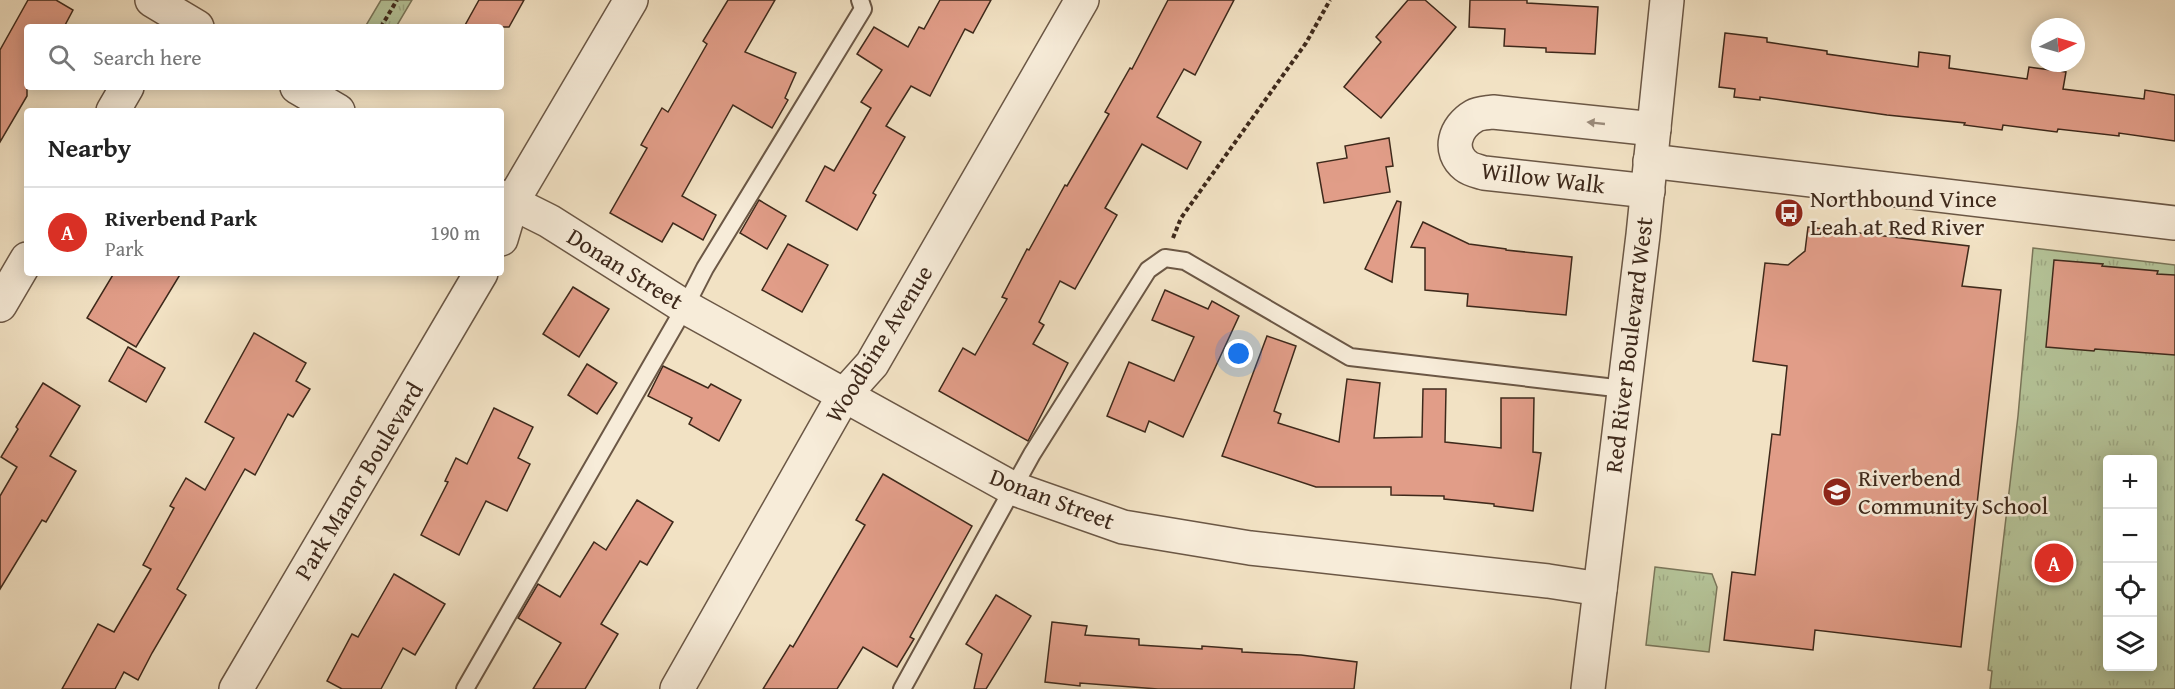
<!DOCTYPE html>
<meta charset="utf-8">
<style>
:root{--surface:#fff;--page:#f2f2f2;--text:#222;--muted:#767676;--line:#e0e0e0;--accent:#d93025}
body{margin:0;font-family:"Gentium Book Plus",serif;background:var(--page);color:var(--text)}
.controls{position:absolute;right:18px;bottom:18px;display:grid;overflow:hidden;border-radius:6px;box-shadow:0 3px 15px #0003}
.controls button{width:54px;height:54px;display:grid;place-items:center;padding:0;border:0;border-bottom:2px solid var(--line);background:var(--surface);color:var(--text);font:30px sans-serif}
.compass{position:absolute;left:2031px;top:18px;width:54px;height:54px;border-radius:50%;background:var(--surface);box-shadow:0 3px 15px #0003;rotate:85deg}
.you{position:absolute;left:1239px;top:354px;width:21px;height:21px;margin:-15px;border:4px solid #fff;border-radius:50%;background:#1a73e8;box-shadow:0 0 0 9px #1a73e833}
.badge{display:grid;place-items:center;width:39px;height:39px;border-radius:50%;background:var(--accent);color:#fff;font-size:20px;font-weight:700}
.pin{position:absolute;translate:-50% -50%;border:3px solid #fff;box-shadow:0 2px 6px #0006}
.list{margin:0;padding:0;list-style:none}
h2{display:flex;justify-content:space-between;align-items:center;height:78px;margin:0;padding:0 24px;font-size:26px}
h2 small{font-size:20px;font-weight:400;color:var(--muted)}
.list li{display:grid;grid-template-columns:39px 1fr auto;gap:18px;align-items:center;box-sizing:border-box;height:90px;padding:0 24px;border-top:2px solid var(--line)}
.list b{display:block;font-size:22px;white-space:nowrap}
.list p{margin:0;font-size:20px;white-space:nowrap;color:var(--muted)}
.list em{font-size:20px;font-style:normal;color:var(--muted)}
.icon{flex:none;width:33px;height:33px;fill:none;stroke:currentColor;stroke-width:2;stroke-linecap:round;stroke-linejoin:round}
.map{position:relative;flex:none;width:2175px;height:689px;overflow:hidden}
.search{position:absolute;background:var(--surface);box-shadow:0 3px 15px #0003;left:24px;top:24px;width:480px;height:66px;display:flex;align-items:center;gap:15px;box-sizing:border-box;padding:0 21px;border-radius:6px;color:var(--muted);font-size:22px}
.panel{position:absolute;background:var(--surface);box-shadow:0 3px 15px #0003;left:24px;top:108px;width:480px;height:168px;border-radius:6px}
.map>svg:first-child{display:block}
.park{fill:url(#park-tufts);stroke:#7a765a;stroke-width:1.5;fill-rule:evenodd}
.building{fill:#e19d88;stroke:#3e291b;stroke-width:1.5}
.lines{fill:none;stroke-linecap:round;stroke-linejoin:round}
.service-casing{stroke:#6b5745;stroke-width:20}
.minor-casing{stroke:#6b5745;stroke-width:36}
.path{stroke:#3e291b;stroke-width:4;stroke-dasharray:4.5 3;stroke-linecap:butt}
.service{stroke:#f7ecd9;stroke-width:16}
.minor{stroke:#f7ecd9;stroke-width:33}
.oneway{fill:#9a8a7a}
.labels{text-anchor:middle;stroke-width:5;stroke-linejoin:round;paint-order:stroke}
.street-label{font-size:24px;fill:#3e291b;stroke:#f7ecd9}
.poi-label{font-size:24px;fill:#3e291b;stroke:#f7ecd9;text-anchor:start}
</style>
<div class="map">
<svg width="2175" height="689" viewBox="0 0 2175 689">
<defs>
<pattern id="park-tufts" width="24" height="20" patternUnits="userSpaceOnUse" patternTransform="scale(1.5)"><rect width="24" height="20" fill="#b5c499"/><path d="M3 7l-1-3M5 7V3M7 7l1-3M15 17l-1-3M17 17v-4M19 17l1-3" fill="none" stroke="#9da883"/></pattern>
</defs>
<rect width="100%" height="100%" fill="#f2e2c4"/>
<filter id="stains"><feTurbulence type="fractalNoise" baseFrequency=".00333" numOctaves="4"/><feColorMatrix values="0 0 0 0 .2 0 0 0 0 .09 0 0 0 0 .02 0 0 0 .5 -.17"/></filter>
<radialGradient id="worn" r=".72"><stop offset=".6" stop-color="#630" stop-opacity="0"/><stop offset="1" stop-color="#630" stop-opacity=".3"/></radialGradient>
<g class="park">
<path d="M 381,0 L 412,0 L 396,27 L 365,27 Z"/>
<path d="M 2033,248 L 2175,265 L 2175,689 L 1990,689 L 1992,671 L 1988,670 L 2018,416 ZM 2108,460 L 2152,460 L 2152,666 L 2108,666 Z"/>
<path d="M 1655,567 L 1712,574 L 1717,587 L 1709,652 L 1646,645 Z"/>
</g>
<g class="building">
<path d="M 28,0 L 56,0 L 73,10 L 64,27 L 27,27 L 27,96 L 0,142 L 0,50 Z"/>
<path d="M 479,0 L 524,0 L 509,27 L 464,27 Z"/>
<path d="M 728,0 L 775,0 L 745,52 L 796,73 L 785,98 L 788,100 L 772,128 L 733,105 L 682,196 L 716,215 L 703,240 L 673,223 L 662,242 L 610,213 L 647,148 L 641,145 L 662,108 L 668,112 L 707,44 L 703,41 Z"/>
<path d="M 940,0 L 991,0 L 973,33 L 965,29 L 930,96 L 911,86 L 886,126 L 905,137 L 873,193 L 876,195 L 857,230 L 806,201 L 825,166 L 834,171 L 871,108 L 861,102 L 882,70 L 857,54 L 874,27 L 908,47 L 919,27 L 924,29 Z"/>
<path d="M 1168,0 L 1234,0 L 1195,75 L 1184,69 L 1157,117 L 1201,142 L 1187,169 L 1142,144 L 1105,208 L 1117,215 L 1075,289 L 1060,281 L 1039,322 L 1044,325 L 1033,344 L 1068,363 L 1028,441 L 939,391 L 963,348 L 975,355 L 1007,299 L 1002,297 L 1027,249 L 1029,250 L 1065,185 L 1067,186 L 1109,114 L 1105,112 L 1130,68 L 1132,69 Z"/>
<path d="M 1408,0 L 1425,0 L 1456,27 L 1381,118 L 1344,87 L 1381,42 L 1376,37 Z"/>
<path d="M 1470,0 L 1527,0 L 1527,3 L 1598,7 L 1595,54 L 1546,52 L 1546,48 L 1504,46 L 1505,29 L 1469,27 Z"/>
<path d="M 1725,33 L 1767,38 L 1767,42 L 1827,51 L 1827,54 L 1918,67 L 1919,52 L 1950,56 L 1949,68 L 2027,79 L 2029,67 L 2066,72 L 2063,89 L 2144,99 L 2145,90 L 2175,95 L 2175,141 L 2119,133 L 2119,136 L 2058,129 L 2057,132 L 2003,125 L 2002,130 L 1964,125 L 1965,123 L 1887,115 L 1760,97 L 1760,100 L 1734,97 L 1735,89 L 1719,87 Z"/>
<path d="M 1389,138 L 1393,166 L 1386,167 L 1390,192 L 1324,203 L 1317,163 L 1347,158 L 1345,146 Z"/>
<path d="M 759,200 L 786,216 L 767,249 L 740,233 Z"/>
<path d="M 1397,201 L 1401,202 L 1392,282 L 1365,269 Z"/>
<path d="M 1423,222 L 1469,244 L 1506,249 L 1506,250 L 1572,257 L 1566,315 L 1467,306 L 1468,294 L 1425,290 L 1425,248 L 1411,247 Z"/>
<path d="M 1808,227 L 1969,246 L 1962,286 L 2001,290 L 1961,647 L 1815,630 L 1813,650 L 1724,640 L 1732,572 L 1755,575 L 1772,434 L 1780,435 L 1787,366 L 1753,361 L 1765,263 L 1788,265 L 1805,251 Z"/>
<path d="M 788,244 L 828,265 L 802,312 L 762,290 Z"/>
<path d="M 2054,260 L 2103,264 L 2102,266 L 2158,271 L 2157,274 L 2175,275 L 2175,355 L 2095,349 L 2094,351 L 2046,347 Z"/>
<path d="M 114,273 L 181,273 L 136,347 L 87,318 Z"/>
<path d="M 573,287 L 609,309 L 579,357 L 543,334 Z"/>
<path d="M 1165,290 L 1208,309 L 1212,301 L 1239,316 L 1183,437 L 1149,421 L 1145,432 L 1107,416 L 1129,362 L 1174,381 L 1194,337 L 1152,320 Z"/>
<path d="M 254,333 L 306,363 L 296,381 L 310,389 L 293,417 L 288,414 L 255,475 L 245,469 L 177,589 L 186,595 L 152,653 L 138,680 L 124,672 L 115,689 L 62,689 L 98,624 L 114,632 L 151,569 L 143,565 L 174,508 L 170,506 L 186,478 L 205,490 L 234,438 L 205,422 Z"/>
<path d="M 1267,336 L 1296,346 L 1274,411 L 1281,414 L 1278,423 L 1339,442 L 1347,379 L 1380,383 L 1374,438 L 1422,437 L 1423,389 L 1446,389 L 1445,442 L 1501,448 L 1501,398 L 1534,398 L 1533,452 L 1541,453 L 1533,511 L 1494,506 L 1494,504 L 1444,499 L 1444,496 L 1391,495 L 1391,487 L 1316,487 L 1222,456 Z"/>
<path d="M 128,347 L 165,368 L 146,402 L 109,381 Z"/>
<path d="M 587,364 L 617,383 L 597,414 L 568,395 Z"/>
<path d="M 663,366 L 708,388 L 711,384 L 741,400 L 719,441 L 689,424 L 692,418 L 648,396 Z"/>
<path d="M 43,383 L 80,406 L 50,456 L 76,471 L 46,522 L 42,520 L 0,589 L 0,496 L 17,467 L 1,457 L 18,429 L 16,427 Z"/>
<path d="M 494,408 L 533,427 L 518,458 L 530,464 L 507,511 L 486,501 L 459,555 L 421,535 L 448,482 L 445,481 L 456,458 L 467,464 Z"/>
<path d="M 883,474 L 972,526 L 910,637 L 914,639 L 897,667 L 863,647 L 837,689 L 763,689 L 790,645 L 793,647 L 865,525 L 856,520 Z"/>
<path d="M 637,500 L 673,522 L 647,565 L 640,561 L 601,624 L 618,634 L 585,689 L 533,689 L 561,643 L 518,618 L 538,584 L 560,597 L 594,542 L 606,550 Z"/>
<path d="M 394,574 L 445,604 L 415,655 L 403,648 L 381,689 L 342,689 L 327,681 L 352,634 L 358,637 Z"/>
<path d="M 996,595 L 1031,616 L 986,689 L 974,689 L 982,654 L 966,644 Z"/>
<path d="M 1052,622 L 1087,626 L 1085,635 L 1139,639 L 1139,645 L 1202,649 L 1202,646 L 1242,649 L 1242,652 L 1301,655 L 1357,662 L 1354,689 L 1158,689 L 1080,683 L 1080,686 L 1045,682 Z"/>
</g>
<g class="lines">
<g class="service-casing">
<g id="service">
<path d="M 465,689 L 685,307 L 705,268 L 863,9 L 860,0"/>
<path d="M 902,689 L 1032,454 L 1148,270 L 1165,258 L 1185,261 L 1350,357 L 1624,389"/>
</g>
</g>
<g class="minor-casing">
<g id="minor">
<path d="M 152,0 L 197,27"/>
<path d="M 297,87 L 338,111"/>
<path d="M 113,111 L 127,87"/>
<path d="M 1650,161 L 2175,223"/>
<path d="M 1648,191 L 1484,173 C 1478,171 1471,170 1466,166 C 1447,151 1455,127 1474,116 C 1479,113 1487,113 1493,112 L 1654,129"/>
<path d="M 501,197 L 549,221 L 685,307 L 1012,488 L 1123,527 L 1250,548 L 1548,581 L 1600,589"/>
<path d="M 501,239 L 512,202 L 631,0"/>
<path d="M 0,305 L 27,259"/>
<path d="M 236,689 L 481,273"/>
<path d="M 677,689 L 844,395 L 872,364 L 1082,0"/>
<path d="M 1588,689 L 1643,235 L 1667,0"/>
</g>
</g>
<g class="path">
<path d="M 381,27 L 397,0"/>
<path d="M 1173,238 L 1181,218 L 1306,43 L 1330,0"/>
</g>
<use href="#service" class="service"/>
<use href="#minor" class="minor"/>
</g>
<defs><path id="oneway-solid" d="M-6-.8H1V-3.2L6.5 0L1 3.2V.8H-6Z" transform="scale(1.5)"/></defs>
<use class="oneway" href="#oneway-solid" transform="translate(1596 123) rotate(-174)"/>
<defs>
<g id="bus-disc" transform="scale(1.5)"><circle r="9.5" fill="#8f2418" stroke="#f7ecd9"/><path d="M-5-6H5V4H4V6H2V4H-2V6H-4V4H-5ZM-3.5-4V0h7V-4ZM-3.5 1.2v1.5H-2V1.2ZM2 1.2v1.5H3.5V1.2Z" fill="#fff"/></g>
<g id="school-disc" transform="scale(1.5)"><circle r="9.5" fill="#8f2418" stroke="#f7ecd9"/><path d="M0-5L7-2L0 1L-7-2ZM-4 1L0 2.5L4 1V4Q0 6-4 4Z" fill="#fff"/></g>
</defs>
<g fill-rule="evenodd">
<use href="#bus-disc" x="1789" y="213"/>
<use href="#school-disc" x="1837" y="492"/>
</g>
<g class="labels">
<g class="street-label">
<text transform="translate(1543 178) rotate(7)" y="8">Willow Walk</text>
<text transform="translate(625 269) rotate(32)" y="8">Donan Street</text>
<text transform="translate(879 344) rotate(-58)" y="8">Woodbine Avenue</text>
<text transform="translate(1629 345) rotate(-83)" y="8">Red River Boulevard West</text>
<text transform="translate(359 481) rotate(-59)" y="8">Park Manor Boulevard</text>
<text transform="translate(1052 499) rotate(21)" y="8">Donan Street</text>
</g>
<g class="poi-label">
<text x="1810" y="207">Northbound Vince<tspan x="1810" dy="28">Leah at Red River</tspan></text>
<text x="1858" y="486">Riverbend<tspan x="1858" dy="28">Community School</tspan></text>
</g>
</g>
<rect width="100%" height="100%" filter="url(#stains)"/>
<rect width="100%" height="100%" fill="url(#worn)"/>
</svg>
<div class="controls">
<button>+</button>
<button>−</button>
<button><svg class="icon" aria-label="locate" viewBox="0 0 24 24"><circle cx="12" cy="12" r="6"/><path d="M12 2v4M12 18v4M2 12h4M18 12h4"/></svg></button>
<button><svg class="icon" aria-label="layers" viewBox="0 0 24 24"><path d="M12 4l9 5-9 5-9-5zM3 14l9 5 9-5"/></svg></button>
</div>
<svg class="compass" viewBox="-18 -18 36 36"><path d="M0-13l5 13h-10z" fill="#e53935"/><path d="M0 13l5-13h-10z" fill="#767676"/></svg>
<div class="you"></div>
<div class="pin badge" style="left:2054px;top:563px">A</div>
<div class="search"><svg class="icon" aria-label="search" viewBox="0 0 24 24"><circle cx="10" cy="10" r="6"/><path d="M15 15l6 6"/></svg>Search here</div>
<section class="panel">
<h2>Nearby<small></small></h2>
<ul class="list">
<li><span class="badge">A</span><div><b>Riverbend Park</b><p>Park</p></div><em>190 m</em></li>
</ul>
</section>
</div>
